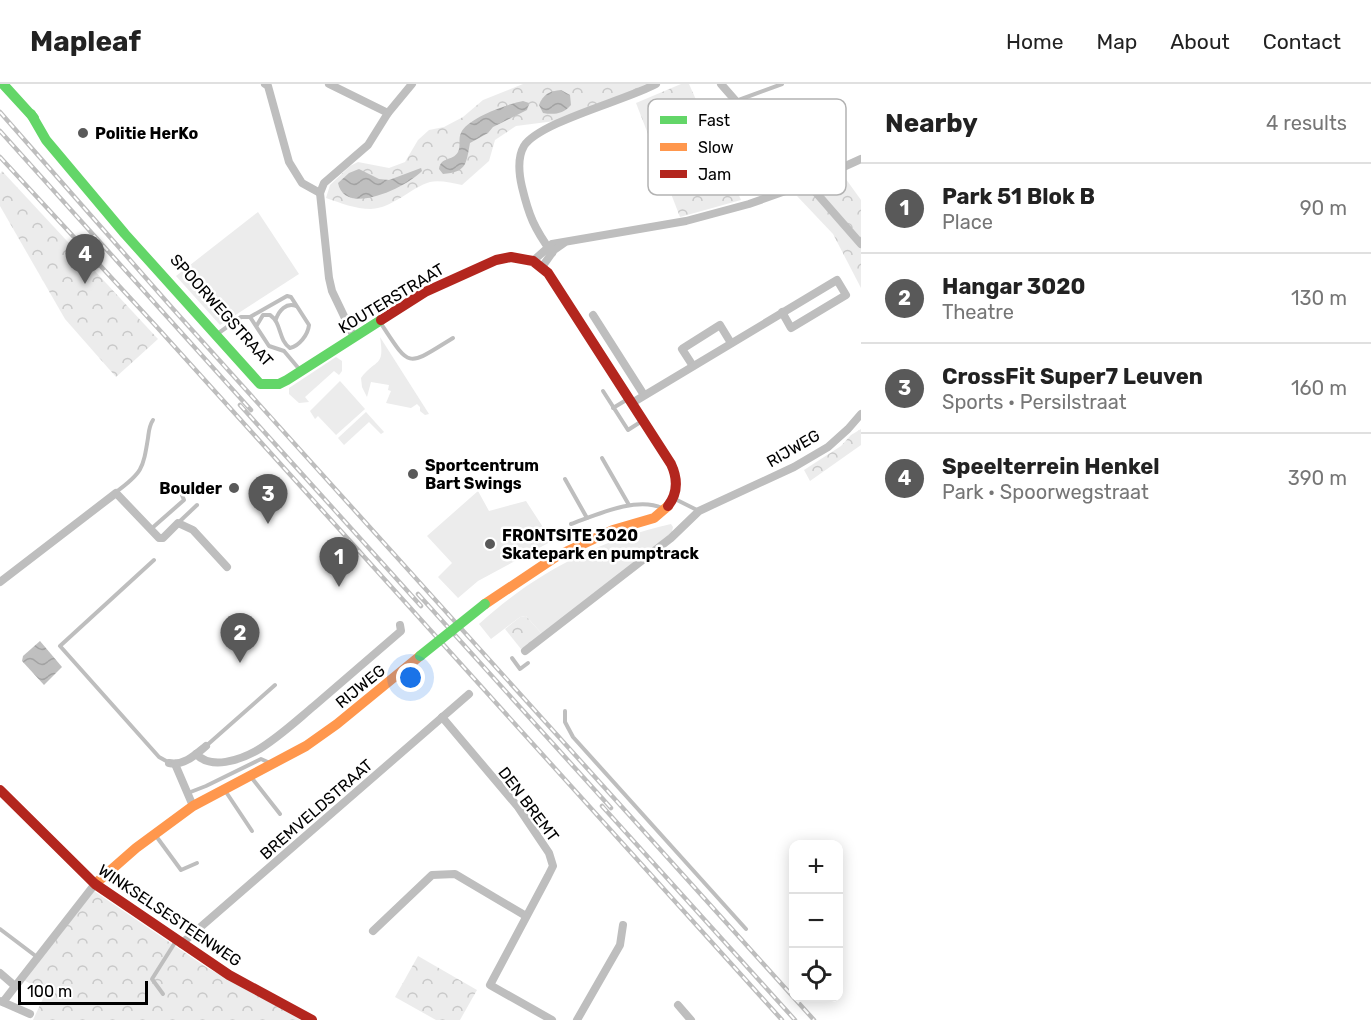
<!DOCTYPE html>
<meta charset="utf-8">
<style>
:root{--surface:#fff;--page:#f6f6f6;--text:#222;--muted:#767676;--line:#e0e0e0;--accent:#595959}
body{margin:0;font-family:Rubik,sans-serif;background:var(--page);color:var(--text)}
.controls{position:absolute;right:18px;bottom:18px;display:grid;overflow:hidden;border-radius:12px;box-shadow:0 3px 15px #0003}
.controls button{width:54px;height:54px;display:grid;place-items:center;padding:0;border:0;border-bottom:2px solid var(--line);background:var(--surface);color:var(--text);font:30px sans-serif}
.scale{position:absolute;left:18px;bottom:15px;width:130px;box-sizing:border-box;padding-left:6px;border:3px solid #000;border-top:0;font-size:16px;line-height:21px;white-space:nowrap;color:#000;-webkit-text-stroke:4px #fff;paint-order:stroke}
.you{position:absolute;left:411px;top:594px;width:21px;height:21px;margin:-15px;border:4px solid #fff;border-radius:50%;background:#1a73e8;box-shadow:0 0 0 9px #1a73e833}
.badge{display:grid;place-items:center;width:39px;height:39px;border-radius:50%;background:var(--accent);color:#fff;font-size:20px;font-weight:700}
.pin{position:absolute;translate:-50% -50px;filter:drop-shadow(0 2px 3px #0008)}
.pin::after{content:'';position:absolute;top:32px;width:21px;height:18px;background:inherit;clip-path:polygon(0 0,100% 0,50% 100%)}
.list{margin:0;padding:0;list-style:none}
h2{display:flex;justify-content:space-between;align-items:center;height:78px;margin:0;padding:0 24px;font-size:26px}
h2 small{font-size:20px;font-weight:400;color:var(--muted)}
.list li{display:grid;grid-template-columns:39px 1fr auto;gap:18px;align-items:center;box-sizing:border-box;height:90px;padding:0 24px;border-top:2px solid var(--line)}
.list b{display:block;font-size:22px;white-space:nowrap}
.list p{margin:0;font-size:20px;white-space:nowrap;color:var(--muted)}
.list em{font-size:20px;font-style:normal;color:var(--muted)}
.icon{flex:none;width:33px;height:33px;fill:none;stroke:currentColor;stroke-width:2;stroke-linecap:round;stroke-linejoin:round}
.map{position:relative;flex:none;width:861px;height:936px;overflow:hidden}
header{display:flex;align-items:center;gap:36px;box-sizing:border-box;height:84px;padding:0 30px;background:var(--surface);border-bottom:2px solid var(--line)}
header strong{font-size:28px}
nav{display:flex;gap:33px;margin-inline-start:auto;font-size:21px}
main{display:flex}
aside{flex:1;background:var(--surface)}
.map>svg:first-child{display:block}
.green{fill:#ececec}
.forest{fill:url(#forest-crowns)}
.water{fill:url(#water-waves)}
.lines{fill:none;stroke-linecap:round;stroke-linejoin:round}
.lane{stroke:#bebebe;stroke-width:4}
.street{stroke:#bebebe;stroke-width:8}
.fast{stroke:#63d668;stroke-width:10}
.slow{stroke:#ff974d;stroke-width:10}
.jam{stroke:#b3261e;stroke-width:10}
.rail-casing{stroke:#bebebe;stroke-width:4.5}
.rail{stroke:#fff;stroke-width:2;stroke-dasharray:7;stroke-linecap:butt}
.fast-bridge{stroke:#63d668;stroke-width:10}
.poi-dot{fill:#595959;stroke:#fff;stroke-width:2}
.labels{text-anchor:middle;stroke-width:5;stroke-linejoin:round;paint-order:stroke}
.poi-label{font-size:16px;font-weight:bold;fill:#000;stroke:#fff;text-anchor:start}
.street-label{font-size:16px;fill:#000;stroke:#fff}
.key{fill:#fff;stroke:#b2b2b2;stroke-width:1.5}
.key-label{font-size:16px;fill:#000}
</style>
<header>
<strong>Mapleaf</strong>
<nav><a>Home</a><a>Map</a><a>About</a><a>Contact</a></nav>
</header>
<main>
<div class="map">
<svg width="861" height="936" viewBox="0 0 861 936">
<defs>
<pattern id="forest-crowns" width="20" height="18" patternUnits="userSpaceOnUse" patternTransform="scale(1.5)"><rect width="20" height="18" fill="#ececec"/><path d="M2 6a3 3 0 1 1 6 0M12 15a3 3 0 1 1 6 0" fill="none" stroke="#c9c9c9"/></pattern>
<pattern id="water-waves" width="16" height="10" patternUnits="userSpaceOnUse" patternTransform="scale(1.5)"><rect width="16" height="10" fill="#bfbfbf"/><path d="M0 5q4-4 8 0t8 0" fill="none" stroke="#a2a2a2"/></pattern>
</defs>
<rect width="100%" height="100%" fill="#fff"/>
<g class="green">
<path d="M 258,128 L 299,190 L 220,241 L 176,192 Z"/>
<path d="M 380,253 L 429,330 L 425,331 L 420,327 L 420,323 L 417,320 L 411,324 L 386,319 L 391,307 L 388,306 L 389,301 L 371,298 L 367,313 L 362,303 L 361,294 C 376,274 385,284 380,253 Z"/>
<path d="M 336,273 L 342,277 L 342,287 L 339,291 L 334,287 L 305,313 L 309,318 L 299,319 L 289,310 L 289,304 Z"/>
<path d="M 340,297 L 365,325 L 336,351 L 318,332 L 315,335 L 310,327 Z"/>
<path d="M 366,328 L 384,348 L 381,350 L 369,338 L 344,361 L 338,354 Z"/>
<path d="M 478,407 L 489,427 L 526,417 L 552,457 L 478,497 L 458,514 L 438,493 L 452,479 L 427,452 Z"/>
<path d="M 671,440 L 673,443 L 671,452 L 542,550 L 526,532 L 520,533 L 491,555 L 479,540 C 535,489 597,457 671,440 Z"/>
</g>
<g class="forest">
<path d="M 523,0 L 650,0 L 555,37 L 516,42 L 495,56 L 489,77 L 462,101 C 452,99 440,96 430,98 C 410,104 393,124 371,125 C 355,125 341,119 326,114 L 330,101 L 350,82 L 358,78 L 389,84 L 405,78 L 418,56 L 429,46 L 444,43 L 463,33 L 483,16 Z"/>
<path d="M 681,0 L 689,0 L 741,116 L 680,133 L 636,19 Z"/>
<path d="M 2,87 L 158,255 L 116,293 L 65,235 L 0,122 L 0,90 Z"/>
<path d="M 843,91 L 861,116 L 861,204 L 833,150 L 797,112 Z"/>
<path d="M 861,345 L 861,361 L 810,397 L 804,386 L 841,362 L 851,351 Z"/>
<path d="M 526,532 L 542,550 L 521,565 L 505,545 L 520,533 Z"/>
<path d="M 94,807 L 206,883 L 301,936 L 33,936 L 46,908 L 16,892 L 24,896 Z"/>
<path d="M 418,872 L 477,906 L 460,936 L 436,936 L 395,913 Z"/>
</g>
<g class="water">
<path d="M 561,6 L 570,11 L 571,21 C 563,30 554,31 543,29 L 539,21 C 543,10 550,7 561,6 Z"/>
<path d="M 523,17 L 529,19 L 527,26 L 493,43 L 488,49 L 470,59 C 466,80 467,88 443,90 L 439,85 C 441,72 452,78 458,68 C 461,62 458,54 461,49 C 467,34 508,20 523,17 Z"/>
<path d="M 421,84 L 422,87 C 408,102 345,134 338,99 L 349,89 L 359,85 L 379,95 L 389,96 Z"/>
<path d="M 40,557 L 62,583 L 44,601 L 22,577 L 23,572 Z"/>
</g>
<g class="lines">
<g class="lane">
<path d="M 736,17 L 782,0"/>
<path d="M 250,233 L 287,212 L 291,213 L 309,241 C 308,251 299,262 290,264 C 278,256 282,239 270,231 L 263,231 L 257,241"/>
<path d="M 276,235 C 279,227 286,218 296,222"/>
<path d="M 380,238 C 411,285 406,283 453,254"/>
<path d="M 218,252 L 220,248 L 241,233 L 250,233 L 269,262 L 284,267 L 300,286"/>
<path d="M 603,307 L 628,346 L 642,337"/>
<path d="M 613,324 L 628,315"/>
<path d="M 602,374 L 629,421"/>
<path d="M 565,395 L 587,434"/>
<path d="M 116,408 C 142,389 143,385 148,354 C 149,347 149,342 153,336"/>
<path d="M 675,415 L 699,427"/>
<path d="M 178,439 L 197,421"/>
<path d="M 571,440 C 596,431 637,412 662,424"/>
<path d="M 151,445 L 184,416 L 182,411"/>
<path d="M 154,476 L 60,562 L 159,673 L 168,678"/>
<path d="M 512,574 L 520,585 L 528,579"/>
<path d="M 565,627 L 565,638 L 573,653 L 746,845"/>
<path d="M 206,662 L 275,601"/>
<path d="M 251,693 L 280,730"/>
<path d="M 226,708 L 252,747"/>
<path d="M 188,709 L 206,702 L 261,675 L 270,679"/>
<path d="M 156,752 L 181,786 L 197,779"/>
<path d="M 0,845 L 37,873"/>
<path d="M 163,910 L 152,895 L 176,857"/>
</g>
<g class="street">
<path d="M 265,0 L 268,2 L 289,78 L 302,99 L 320,109"/>
<path d="M 329,0 L 388,29"/>
<path d="M 721,0 L 861,160"/>
<path d="M 552,169 C 534,144 529,132 522,103 C 519,90 517,74 524,62 C 539,38 627,16 656,0"/>
<path d="M 533,177 L 552,160 L 686,137 L 749,120 L 808,99 L 861,75"/>
<path d="M 542,183 L 554,166 L 564,159"/>
<path d="M 593,231 L 644,311"/>
<path d="M 354,253 L 332,207 L 329,194 L 320,109 L 324,99 L 368,61 L 388,29 L 412,0"/>
<path d="M 693,282 L 682,265 L 720,241 L 731,259"/>
<path d="M 632,319 C 700,278 768,237 837,196 L 846,211 L 791,244 L 782,228"/>
<path d="M 0,498 L 116,409 L 159,454 L 163,454 L 178,439 L 193,446 L 227,483"/>
<path d="M 525,567 L 671,454 L 699,427 L 794,383 L 828,363 L 848,345 L 861,330"/>
<path d="M 442,633 L 518,723 L 549,769 L 553,782 L 548,792 L 490,901 L 552,936"/>
<path d="M 196,670 C 211,686 240,676 256,667 C 277,655 296,637 314,622 C 343,597 372,572 401,547 L 400,541"/>
<path d="M 169,679 C 184,682 195,671 206,662"/>
<path d="M 175,680 L 193,722"/>
<path d="M 373,847 L 432,791 L 455,790 L 526,832"/>
<path d="M 181,860 L 469,610"/>
<path d="M 0,889 L 15,902"/>
<path d="M 0,917 L 30,930"/>
<path d="M 3,918 L 95,800"/>
<path d="M 678,921 L 691,936"/>
<path d="M 577,936 L 620,861 L 623,841"/>
</g>
<g class="fast">
<path d="M 3,0 L 34,34"/>
<path d="M 31,30 L 46,56 L 125,150 L 260,300 L 279,300 L 287,296 L 381,236"/>
</g>
<g class="slow">
<path d="M 485,520 L 557,472 L 613,446 L 654,434 L 668,422"/>
<path d="M 95,800 L 136,764 L 193,722 L 306,662 L 337,640 L 420,572"/>
</g>
<g class="jam">
<path d="M 381,236 L 425,208 L 496,176 L 511,173 L 533,177 L 548,189 L 671,380 C 678,395 678,409 668,422"/>
<path d="M 0,706 L 95,800 L 229,891 L 312,936"/>
</g>
<g class="rail-casing">
<g id="rail">
<path d="M 0,28 L 174,226 L 814,936"/>
<path d="M 0,47 L 251,326"/>
<path d="M 0,73 L 156,242 L 782,936"/>
<path d="M 240,321 L 421,522"/>
<path d="M 418,510 L 611,724"/>
<path d="M 602,722 L 795,936"/>
</g>
</g>
<use href="#rail" class="rail"/>
<path class="fast-bridge" d="M 420,572 L 485,520"/>
</g>
<g class="poi-dot">
<circle cx="83" cy="49" r="6"/>
<circle cx="413" cy="390" r="6"/>
<circle cx="234" cy="404" r="6"/>
<circle cx="490" cy="460" r="6"/>
</g>
<g class="labels">
<g class="poi-label">
<text x="95" y="55">Politie HerKo</text>
<text x="425" y="387">Sportcentrum<tspan x="425" dy="18">Bart Swings</tspan></text>
<text x="222" y="410" text-anchor="end">Boulder</text>
<text x="502" y="457">FRONTSITE 3020<tspan x="502" dy="18">Skatepark en pumptrack</tspan></text>
</g>
<g class="street-label">
<text transform="translate(391 214) rotate(-31)" y="6">KOUTERSTRAAT</text>
<text transform="translate(222 226) rotate(48)" y="6">SPOORWEGSTRAAT</text>
<text transform="translate(793 364) rotate(-30)" y="6">RIJWEG</text>
<text transform="translate(360 602) rotate(-39)" y="6">RIJWEG</text>
<text transform="translate(529 720) rotate(53)" y="6">DEN BREMT</text>
<text transform="translate(316 725) rotate(-41)" y="6">BREMVELDSTRAAT</text>
<text transform="translate(170 831) rotate(34)" y="6">WINKSELSESTEENWEG</text>
</g>
</g>
<rect x="648" y="15" width="198" height="96" rx="9" class="key"/>
<rect x="660" y="32" width="27" height="8" fill="#63d668"/>
<rect x="660" y="59" width="27" height="8" fill="#ff974d"/>
<rect x="660" y="86" width="27" height="8" fill="#b3261e"/>
<g class="key-label">
<text x="698" y="42">Fast</text>
<text x="698" y="69">Slow</text>
<text x="698" y="96">Jam</text>
</g>
</svg>
<div class="controls">
<button>+</button>
<button>−</button>
<button><svg class="icon" aria-label="locate" viewBox="0 0 24 24"><circle cx="12" cy="12" r="6"/><path d="M12 2v4M12 18v4M2 12h4M18 12h4"/></svg></button>
</div>
<div class="scale">100 m</div>
<div class="you"></div>
<div class="pin badge" style="left:339px;top:503px">1</div>
<div class="pin badge" style="left:240px;top:579px">2</div>
<div class="pin badge" style="left:268px;top:440px">3</div>
<div class="pin badge" style="left:85px;top:200px">4</div>
</div>
<aside>
<h2>Nearby<small>4 results</small></h2>
<ul class="list">
<li><span class="badge">1</span><div><b>Park 51 Blok B</b><p>Place</p></div><em>90 m</em></li>
<li><span class="badge">2</span><div><b>Hangar 3020</b><p>Theatre</p></div><em>130 m</em></li>
<li><span class="badge">3</span><div><b>CrossFit Super7 Leuven</b><p>Sports · Persilstraat</p></div><em>160 m</em></li>
<li><span class="badge">4</span><div><b>Speelterrein Henkel</b><p>Park · Spoorwegstraat</p></div><em>390 m</em></li>
</ul>
</aside>
</main>
